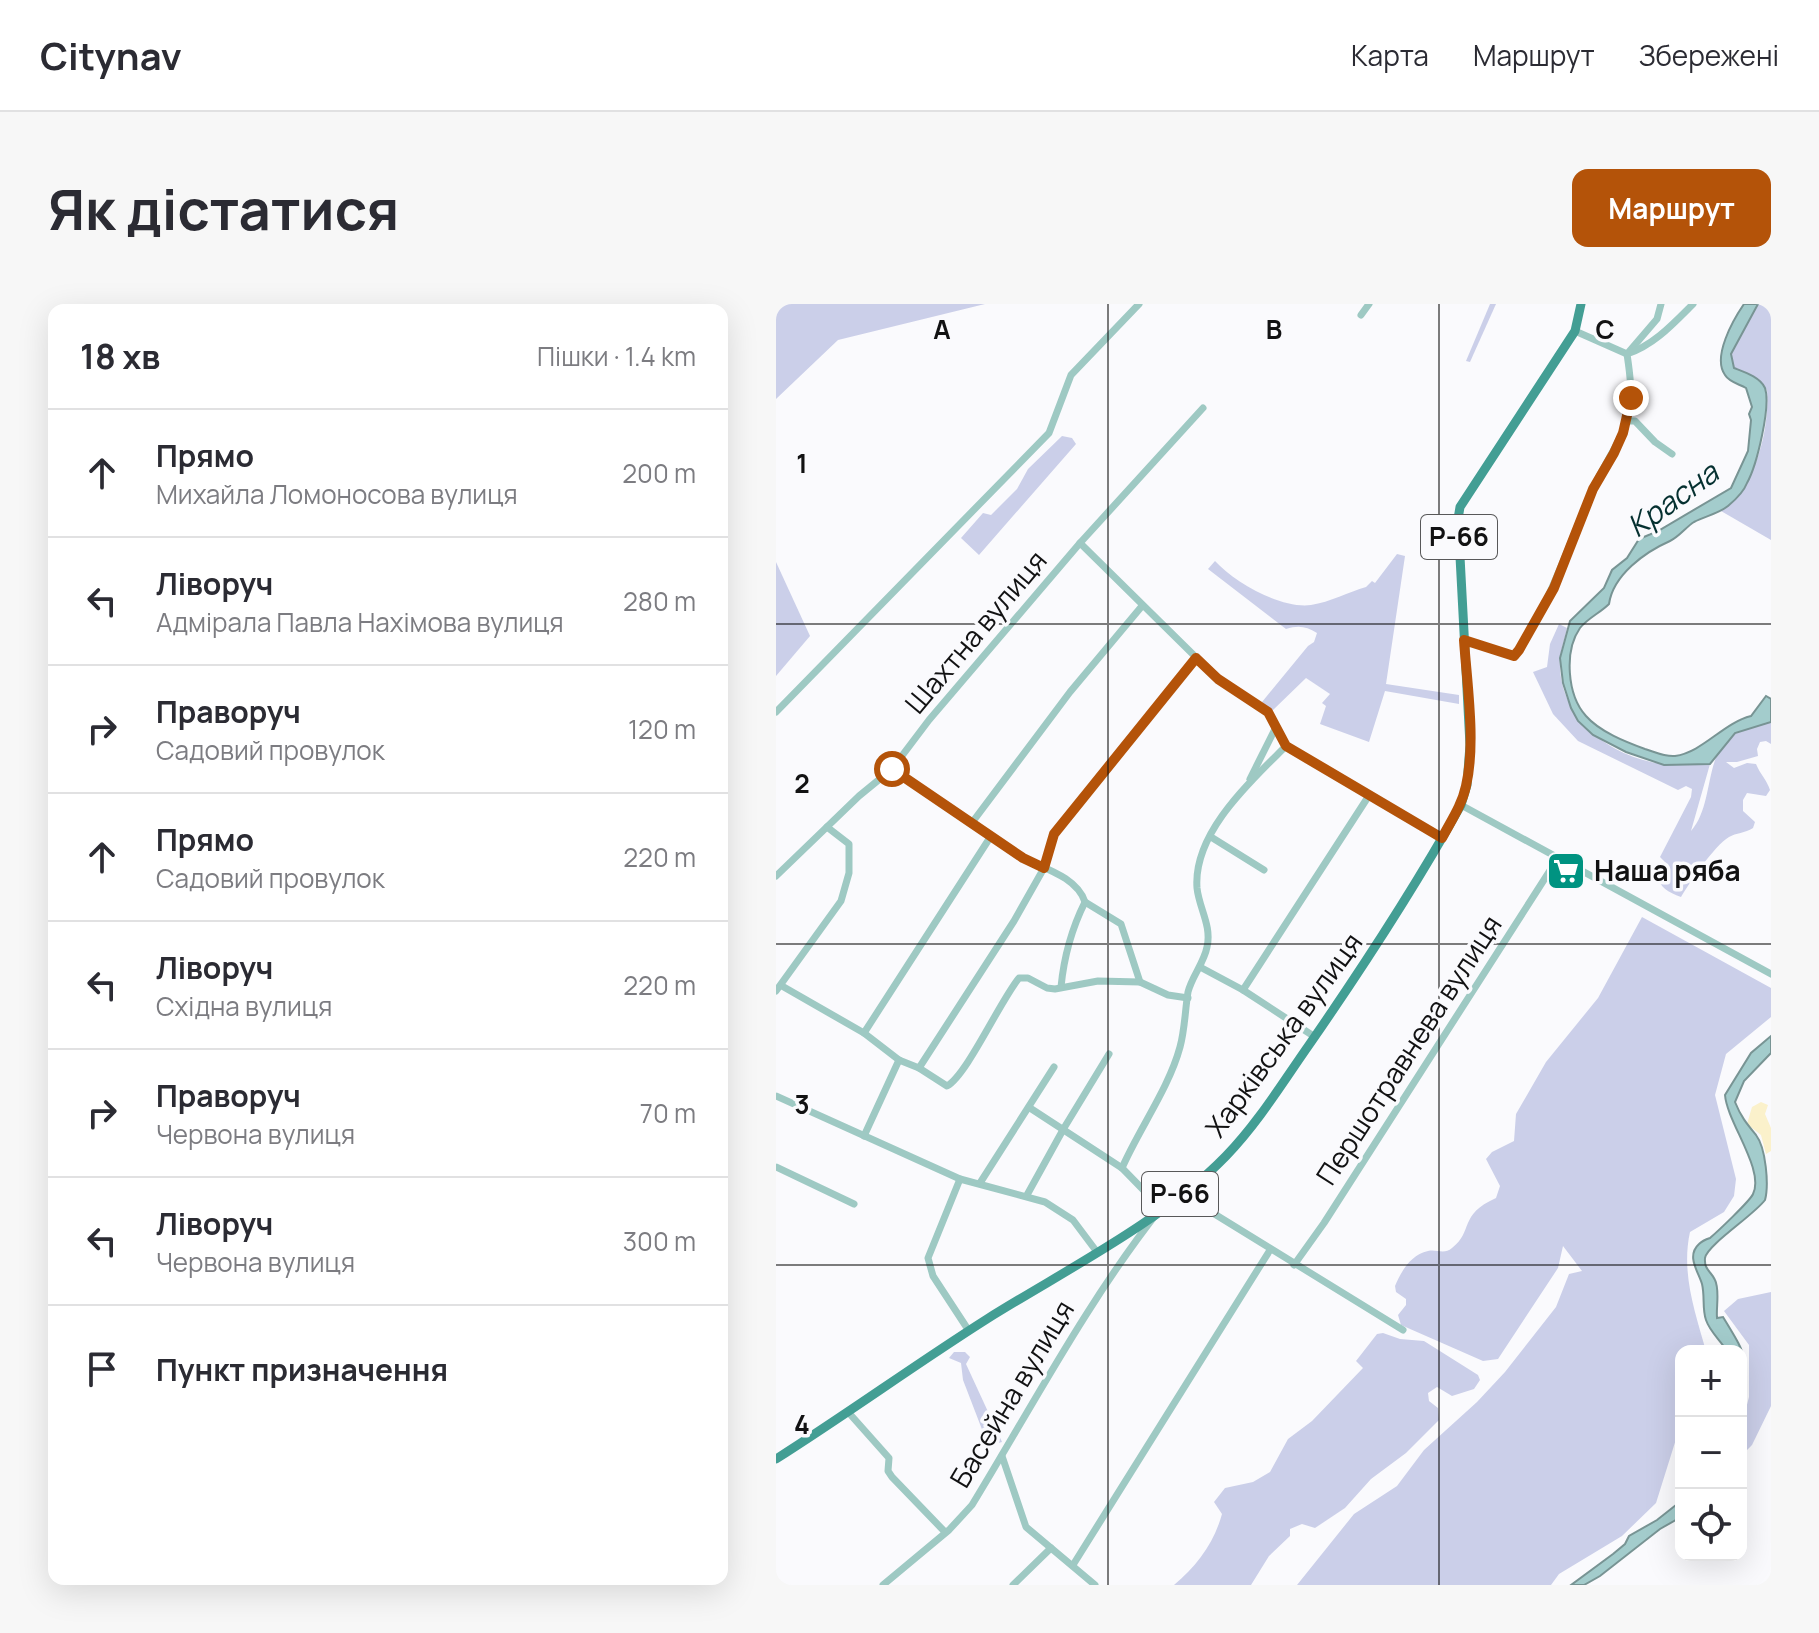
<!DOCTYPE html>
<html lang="uk">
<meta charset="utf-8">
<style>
:root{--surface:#fff;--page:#f7f7f7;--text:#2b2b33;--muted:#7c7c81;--line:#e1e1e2;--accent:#b45309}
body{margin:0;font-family:Manrope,sans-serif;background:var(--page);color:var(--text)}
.controls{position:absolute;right:24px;bottom:24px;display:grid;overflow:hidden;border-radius:16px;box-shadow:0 8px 32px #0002}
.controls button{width:72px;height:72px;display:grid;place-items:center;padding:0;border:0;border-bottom:2px solid var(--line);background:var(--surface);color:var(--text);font:40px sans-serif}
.stop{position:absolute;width:24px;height:24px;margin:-18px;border:6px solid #b45309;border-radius:50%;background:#fff}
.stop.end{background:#b45309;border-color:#fff;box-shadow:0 2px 8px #0008}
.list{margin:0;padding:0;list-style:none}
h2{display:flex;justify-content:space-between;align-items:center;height:104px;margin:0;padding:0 32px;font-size:34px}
h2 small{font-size:26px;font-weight:400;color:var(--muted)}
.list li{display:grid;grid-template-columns:52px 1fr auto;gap:24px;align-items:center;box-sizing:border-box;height:128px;padding:0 32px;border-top:2px solid var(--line)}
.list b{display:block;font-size:30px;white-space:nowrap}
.list p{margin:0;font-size:26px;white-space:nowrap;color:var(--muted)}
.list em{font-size:26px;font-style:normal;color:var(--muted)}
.icon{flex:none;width:44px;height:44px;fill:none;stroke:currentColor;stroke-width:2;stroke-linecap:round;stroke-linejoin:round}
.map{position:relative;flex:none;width:995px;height:1281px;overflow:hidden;border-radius:16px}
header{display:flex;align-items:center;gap:48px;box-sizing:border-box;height:112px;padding:0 40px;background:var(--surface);border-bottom:2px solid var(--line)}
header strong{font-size:38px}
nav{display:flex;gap:44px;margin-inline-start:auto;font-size:28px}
.intro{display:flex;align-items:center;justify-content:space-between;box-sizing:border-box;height:192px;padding:0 48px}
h1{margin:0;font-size:56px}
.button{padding:20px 36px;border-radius:16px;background:var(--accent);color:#fff;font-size:28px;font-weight:700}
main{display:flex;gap:48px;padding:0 48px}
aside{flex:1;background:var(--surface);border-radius:16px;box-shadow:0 8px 32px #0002}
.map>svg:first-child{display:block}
.green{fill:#cbcfe9}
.sand{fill:#fbf1cb}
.water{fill:#a3cccc;stroke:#789494;stroke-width:2}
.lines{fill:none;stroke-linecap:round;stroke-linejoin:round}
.minor{stroke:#9ec9c3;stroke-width:7}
.major{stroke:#439e94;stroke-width:9}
.route{stroke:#b45309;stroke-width:10}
.grid{fill:none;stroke:#121213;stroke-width:2;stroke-opacity:0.55}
.labels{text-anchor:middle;stroke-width:7;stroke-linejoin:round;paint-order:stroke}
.shield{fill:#fafafd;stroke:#585859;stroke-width:2}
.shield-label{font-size:26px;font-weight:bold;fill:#121213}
.street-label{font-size:28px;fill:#121213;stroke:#fafafd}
.poi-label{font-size:28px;font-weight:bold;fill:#121213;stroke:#fafafd;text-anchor:start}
.water-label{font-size:30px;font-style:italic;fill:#053030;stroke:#fafafd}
.grid-label{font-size:26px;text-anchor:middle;font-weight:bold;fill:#121213;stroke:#fafafd;stroke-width:7;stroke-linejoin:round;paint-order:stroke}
</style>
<header>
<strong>Citynav</strong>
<nav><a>Карта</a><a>Маршрут</a><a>Збережені</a></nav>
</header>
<div class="intro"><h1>Як дістатися</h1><a class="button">Маршрут</a></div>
<main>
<aside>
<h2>18 хв<small>Пішки · 1.4 km</small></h2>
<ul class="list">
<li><svg class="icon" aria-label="ahead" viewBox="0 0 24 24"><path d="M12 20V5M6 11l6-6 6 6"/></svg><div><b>Прямо</b><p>Михайла Ломоносова вулиця</p></div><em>200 m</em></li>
<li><svg class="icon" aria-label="left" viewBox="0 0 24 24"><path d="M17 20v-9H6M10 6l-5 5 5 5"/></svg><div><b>Ліворуч</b><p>Адмірала Павла Нахімова вулиця</p></div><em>280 m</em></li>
<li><svg class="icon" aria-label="right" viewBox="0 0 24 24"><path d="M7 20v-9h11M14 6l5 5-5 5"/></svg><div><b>Праворуч</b><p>Садовий провулок</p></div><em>120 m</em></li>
<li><svg class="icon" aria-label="ahead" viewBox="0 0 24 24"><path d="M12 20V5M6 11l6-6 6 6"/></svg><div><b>Прямо</b><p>Садовий провулок</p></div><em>220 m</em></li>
<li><svg class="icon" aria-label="left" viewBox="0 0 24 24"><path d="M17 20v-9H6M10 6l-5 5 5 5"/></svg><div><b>Ліворуч</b><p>Східна вулиця</p></div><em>220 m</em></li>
<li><svg class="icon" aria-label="right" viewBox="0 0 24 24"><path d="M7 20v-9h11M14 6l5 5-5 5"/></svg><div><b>Праворуч</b><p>Червона вулиця</p></div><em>70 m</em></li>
<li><svg class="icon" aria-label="left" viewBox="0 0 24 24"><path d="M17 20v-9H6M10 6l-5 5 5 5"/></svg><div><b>Ліворуч</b><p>Червона вулиця</p></div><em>300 m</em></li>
<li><svg class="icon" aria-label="arrive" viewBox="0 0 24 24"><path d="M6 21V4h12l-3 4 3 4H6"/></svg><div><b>Пункт призначення</b></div></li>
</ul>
</aside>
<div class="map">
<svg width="995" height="1281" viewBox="0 0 995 1281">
<rect width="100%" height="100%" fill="#fafafd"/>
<g class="green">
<path d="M 0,0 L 209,0 L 62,36 L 0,95 Z"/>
<path d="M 714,0 L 720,0 L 694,58 L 690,57 Z"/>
<path d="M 982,0 L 995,0 L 995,236 L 945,207 C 979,184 994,126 991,86 L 973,70 L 958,64 L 955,51 Z"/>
<path d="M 286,132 L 296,134 L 300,140 L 203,251 L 185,234 L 207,209 L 215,211 L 241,185 L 252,165 Z"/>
<path d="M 621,250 L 629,252 L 610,380 L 683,391 L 683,400 L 609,387 L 593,438 L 544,420 L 550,402 L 546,399 L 554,390 L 530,374 L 496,407 L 486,398 L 532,342 L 538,338 L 541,329 C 530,322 522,321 510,325 L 432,265 L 439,257 C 459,279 506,305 535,301 C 554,298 573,288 590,283 L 596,277 L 599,279 Z"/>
<path d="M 0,258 L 34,332 L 0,372 Z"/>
<path d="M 783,320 L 791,324 C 789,334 785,345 784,354 C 781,413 832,452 886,460 C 894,461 902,459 910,459 C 919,459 925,463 934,460 L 915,527 C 939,500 927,450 958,430 C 968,423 984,421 995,418 L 995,440 L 990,437 L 984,438 L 981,445 L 982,452 L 961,458 L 950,458 L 958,464 L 971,459 L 980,460 C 984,470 991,476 994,486 L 990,492 L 971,489 L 967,496 L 967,507 L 979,518 L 977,524 C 969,529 960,529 953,533 C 938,542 914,578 905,593 C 886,586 875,577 890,559 L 884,553 L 915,493 L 916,485 L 910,482 L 902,486 L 802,437 L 777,410 L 757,368 L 771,363 L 774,340 Z"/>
<path d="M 866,613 L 995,684 L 995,713 L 950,750 L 939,791 L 960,875 L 958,892 L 948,908 L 914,928 C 905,969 919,1008 930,1047 L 905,1047 L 905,1129 L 901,1132 L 880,1199 L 846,1232 L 783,1270 L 775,1281 L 521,1281 L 578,1210 L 621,1182 L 648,1146 L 701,1098 L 729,1068 L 780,1003 L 793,970 L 806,967 L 787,942 L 782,964 L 722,1055 L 707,1057 L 625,1021 L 622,1011 L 630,1001 L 630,995 L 620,988 L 619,982 C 625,968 634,951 652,947 C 661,945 668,951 676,944 C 698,927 682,911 720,894 L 724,882 L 710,855 L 716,848 L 738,837 L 740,810 L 770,758 L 822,694 Z"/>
<path d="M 995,988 L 995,1102 L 976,1141 L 965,1152 L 965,1124 L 973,1093 L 973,1041 L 948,1007 L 962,995 Z"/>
<path d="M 607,1029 L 624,1035 L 648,1037 L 702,1071 L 704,1076 L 698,1085 L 676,1092 L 661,1083 L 652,1089 L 653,1097 L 662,1104 L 663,1116 L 630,1149 L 595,1175 L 569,1204 L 539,1224 L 526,1220 L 514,1225 L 514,1232 L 493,1252 L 475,1281 L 398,1281 C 421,1262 438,1239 446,1210 L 438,1198 L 449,1184 L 477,1178 L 494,1168 L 512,1135 L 536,1117 L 587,1064 L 580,1057 L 601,1030 Z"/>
<path d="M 178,1048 L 189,1048 L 194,1053 L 190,1060 L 226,1138 L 222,1139 L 207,1128 L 187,1076 L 185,1059 L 173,1054 Z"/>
</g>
<path class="sand" d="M 985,798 L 992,801 L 989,810 L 995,824 L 995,847 L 990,850 L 985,831 L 971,820 L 976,803 Z"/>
<g class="water">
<path d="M 968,0 L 982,0 L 955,50 L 958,64 C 968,68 984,73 989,84 C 995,102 981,161 971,179 C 968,187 958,197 952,202 C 942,210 929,212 918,218 C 910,223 903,233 894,237 C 869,248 837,271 833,300 C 824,309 812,314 804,324 C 788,347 791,391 810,412 C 824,428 850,438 869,445 C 879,448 889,453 899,452 C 927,448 947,419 975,412 L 990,392 L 995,395 L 995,418 L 959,429 L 934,460 L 888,461 L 850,448 L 817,431 L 802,417 L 795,404 L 787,379 L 784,354 L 794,317 L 828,284 L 836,266 L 851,254 L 863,235 L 882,227 L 955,184 L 972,147 L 975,116 L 973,110 L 976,103 L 970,84 C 963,80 953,78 949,71 C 936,53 957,16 968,0 Z"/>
<path d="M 995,732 L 995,749 L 968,777 L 959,798 C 965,813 971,820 980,831 C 990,844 993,881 989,896 C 978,911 931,941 929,954 C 928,966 935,967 939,976 C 944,986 940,1003 941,1014 L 947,1013 C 970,1051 974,1054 965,1100 L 965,1047 L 951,1047 C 945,1037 934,1028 930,1016 C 926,1005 929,992 926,980 C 922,967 910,952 923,940 C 925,938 931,935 934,934 C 941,928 974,897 977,890 C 989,866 951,818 949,791 L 975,749 Z"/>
<path d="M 905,1197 L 905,1213 L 884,1225 L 824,1272 L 808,1281 L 795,1281 L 837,1250 L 849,1240 L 853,1232 L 881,1216 Z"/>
</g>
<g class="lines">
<g class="minor">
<path d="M 585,11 L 593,0"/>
<path d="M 799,27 L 851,50 L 881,15 L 885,0"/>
<path d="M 850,117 L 859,117 L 879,138 L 896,150"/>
<path d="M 304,239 L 442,375 L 492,408 L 510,442"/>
<path d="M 688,336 L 738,352 L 743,346 C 775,296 792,243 815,189 C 826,162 845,140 852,111 C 857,91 854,70 851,50 C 878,41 897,20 917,0"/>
<path d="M 0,408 L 273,129 L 295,71 L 363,0"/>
<path d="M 510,442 L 666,534"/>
<path d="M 116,465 L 247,554 C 267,564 301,573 309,598 L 345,620 L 364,678 L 392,691 L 412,694"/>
<path d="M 474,475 L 500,423"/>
<path d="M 685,501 L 995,670"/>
<path d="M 195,520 L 294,388 L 366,302"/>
<path d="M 435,533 L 488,566"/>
<path d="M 0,572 L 83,492 L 116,465 L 153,416 L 304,239 L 427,104"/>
<path d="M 424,663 L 467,686 L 539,733"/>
<path d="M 6,682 L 88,729 L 123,756 L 143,764 L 171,782 C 191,771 224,697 243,674 L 252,674 L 271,684 L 279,685 L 322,677 L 364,678"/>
<path d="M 285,683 C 288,652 295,626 309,598"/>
<path d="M 467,686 L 592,493"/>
<path d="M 0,687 L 65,597 L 73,569 L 73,540 L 51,523"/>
<path d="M 88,729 L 215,532"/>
<path d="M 143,764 L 238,617 L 268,564 L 278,530 L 420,354"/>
<path d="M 0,792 L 184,875 L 269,898 L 297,916 L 321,948"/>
<path d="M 88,832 L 123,756"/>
<path d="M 0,863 L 78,900"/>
<path d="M 346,864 C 363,825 393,784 404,743 C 409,725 409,706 412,688 C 416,672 428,659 431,643 C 436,622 423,604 421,584 C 417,529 474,478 510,442"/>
<path d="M 426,873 L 428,899 L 432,906 L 627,1026"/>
<path d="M 184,875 L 152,954 L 157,972 L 193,1027"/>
<path d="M 204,879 L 278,763"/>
<path d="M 251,891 L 288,824 L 333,750"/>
<path d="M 518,961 L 548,919 L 782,554"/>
<path d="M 73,1109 L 113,1154 L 112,1167 L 116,1173 L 169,1228"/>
<path d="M 226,1152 L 250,1223 L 319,1281"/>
<path d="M 297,1261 L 494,946"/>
<path d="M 107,1281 L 173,1226 L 196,1201 C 257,1101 312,996 385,904 L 346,864 L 254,804"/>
<path d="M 237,1281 L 275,1244"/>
</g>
<path class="major" d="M 0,1155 C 71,1110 140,1060 211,1015 C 289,966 386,918 450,852 C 482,819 507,778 533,741 C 587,663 639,583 685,501 L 691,481 L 694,441 L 682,215 L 684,203 L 799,27 L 805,0"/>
</g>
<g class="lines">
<path class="route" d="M 116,465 L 247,554 L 268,564 L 278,530 L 420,354 L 442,375 L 492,408 L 510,442 L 666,534 C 675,517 686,501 690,482 C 700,439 691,381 688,336 L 738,352 L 743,346 L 778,284 L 817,185 L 838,149 L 847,129 L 855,94"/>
</g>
<path class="grid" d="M 332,0 L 332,1281M 663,0 L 663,1281M 0,320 L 995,320M 0,640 L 995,640M 0,961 L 995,961"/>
<defs>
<g id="supermarket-square" transform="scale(2)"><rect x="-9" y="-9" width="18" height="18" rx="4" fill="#009381" stroke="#fafafd"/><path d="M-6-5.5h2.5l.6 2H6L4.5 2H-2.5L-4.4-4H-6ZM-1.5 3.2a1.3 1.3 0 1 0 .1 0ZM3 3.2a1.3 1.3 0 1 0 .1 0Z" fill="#fff"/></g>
</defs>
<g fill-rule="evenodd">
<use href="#supermarket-square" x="790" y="567"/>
</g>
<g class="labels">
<g class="shield">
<rect x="645" y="211" width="76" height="44" rx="6"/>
<rect x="366" y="868" width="76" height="44" rx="6"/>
</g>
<g class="shield-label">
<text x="683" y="242">Р-66</text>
<text x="404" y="899">Р-66</text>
</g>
<g class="street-label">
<text transform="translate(200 328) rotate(-50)" y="10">Шахтна вулиця</text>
<text transform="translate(508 731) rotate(-54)" y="10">Харківська вулиця</text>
<text transform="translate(633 746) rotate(-57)" y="10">Першотравнева вулиця</text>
<text transform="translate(236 1090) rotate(-59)" y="10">Басейна вулиця</text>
</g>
<g class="poi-label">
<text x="818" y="577">Наша ряба</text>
</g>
<g class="water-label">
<text transform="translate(897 196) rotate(-36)" y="10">Красна</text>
</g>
</g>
<g class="grid-label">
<text x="166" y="35">A</text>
<text x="498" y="35">B</text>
<text x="829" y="35">C</text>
<text x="26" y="169">1</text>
<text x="26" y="489">2</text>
<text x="26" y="810">3</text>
<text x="26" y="1130">4</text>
</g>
</svg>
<div class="controls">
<button>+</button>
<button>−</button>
<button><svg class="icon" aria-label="locate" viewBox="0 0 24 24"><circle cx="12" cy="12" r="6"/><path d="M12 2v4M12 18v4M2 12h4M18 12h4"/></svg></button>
</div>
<div class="stop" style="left:116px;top:465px"></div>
<div class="stop end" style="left:855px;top:94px"></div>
</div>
</main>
